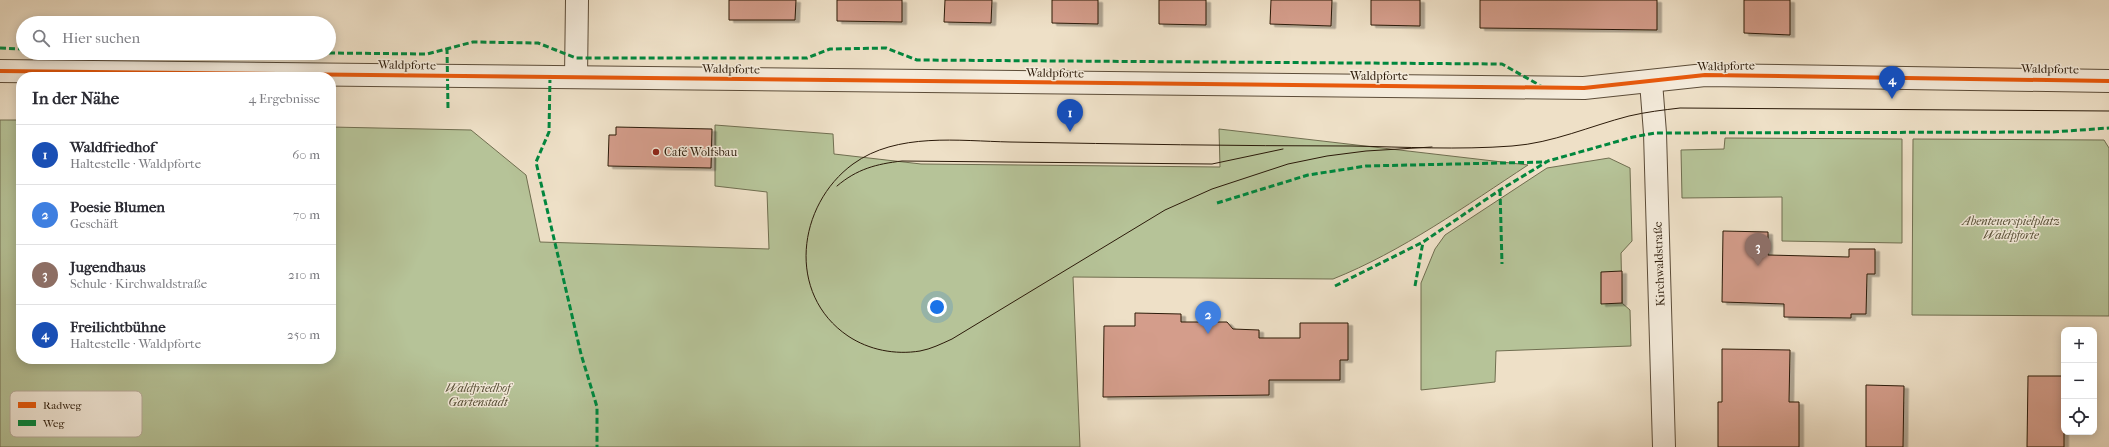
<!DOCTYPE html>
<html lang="de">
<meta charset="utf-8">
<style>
:root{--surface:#fff;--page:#f7f7f7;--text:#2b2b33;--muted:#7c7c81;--line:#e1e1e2;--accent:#b45309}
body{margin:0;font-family:"IM FELL French Canon",serif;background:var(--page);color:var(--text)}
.controls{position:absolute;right:12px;bottom:12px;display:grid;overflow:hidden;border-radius:8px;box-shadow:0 2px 10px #0003}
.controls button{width:36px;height:36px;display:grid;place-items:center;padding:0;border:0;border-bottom:1px solid var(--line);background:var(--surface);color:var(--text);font:20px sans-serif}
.you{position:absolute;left:937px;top:307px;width:14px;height:14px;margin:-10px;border:3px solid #fff;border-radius:50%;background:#1a73e8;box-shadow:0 0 0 6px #1a73e833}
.badge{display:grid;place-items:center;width:26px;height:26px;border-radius:50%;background:var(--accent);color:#fff;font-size:13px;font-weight:700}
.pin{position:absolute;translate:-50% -33px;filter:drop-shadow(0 1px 2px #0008)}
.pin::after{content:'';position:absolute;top:21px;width:14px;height:12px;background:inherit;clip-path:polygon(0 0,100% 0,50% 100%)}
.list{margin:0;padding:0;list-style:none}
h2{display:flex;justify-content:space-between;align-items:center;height:52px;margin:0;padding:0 16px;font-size:17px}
h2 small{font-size:13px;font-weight:400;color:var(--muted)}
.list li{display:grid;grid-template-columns:26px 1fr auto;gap:12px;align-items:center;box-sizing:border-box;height:60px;padding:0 16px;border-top:1px solid var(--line)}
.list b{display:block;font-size:15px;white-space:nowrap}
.list p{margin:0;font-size:13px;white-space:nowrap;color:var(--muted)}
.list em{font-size:13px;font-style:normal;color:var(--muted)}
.icon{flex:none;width:22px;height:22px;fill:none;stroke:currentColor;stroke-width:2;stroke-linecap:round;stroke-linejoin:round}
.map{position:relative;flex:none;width:2109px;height:447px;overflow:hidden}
.search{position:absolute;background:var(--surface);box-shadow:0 2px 10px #0003;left:16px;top:16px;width:320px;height:44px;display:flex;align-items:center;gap:10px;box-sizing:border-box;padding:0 14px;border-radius:22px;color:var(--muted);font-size:15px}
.panel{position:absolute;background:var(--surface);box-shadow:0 2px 10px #0003;left:16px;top:72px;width:320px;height:292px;border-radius:16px}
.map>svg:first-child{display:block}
.green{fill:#b6c398;stroke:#706e50}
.building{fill:#d49d8b;stroke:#2b1a09;filter:url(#shadow)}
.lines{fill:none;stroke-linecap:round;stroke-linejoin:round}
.street-casing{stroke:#5c4c38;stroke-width:24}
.street{stroke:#f4ebdb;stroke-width:22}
.tram{stroke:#2b1a09;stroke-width:1}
.quiet{stroke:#00873e;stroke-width:3;stroke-dasharray:6 3;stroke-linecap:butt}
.cycleway-casing{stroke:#f4ebdb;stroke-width:6}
.cycleway{stroke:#e8590c;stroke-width:4}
.poi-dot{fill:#8f2418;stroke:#f4ebdb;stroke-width:1.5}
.labels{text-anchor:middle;stroke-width:3;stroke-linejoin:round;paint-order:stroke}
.street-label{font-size:12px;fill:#2b1a09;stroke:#f4ebdb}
.poi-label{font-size:12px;fill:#2b1a09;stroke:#f4ebdb;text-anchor:start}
.park-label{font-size:12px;font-style:italic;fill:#554d34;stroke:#f4ebdb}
.key{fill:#f4ebdb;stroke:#b8ac9c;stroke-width:1}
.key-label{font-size:11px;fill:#2b1a09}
</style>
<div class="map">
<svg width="2109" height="447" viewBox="0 0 2109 447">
<defs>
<filter id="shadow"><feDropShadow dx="4.5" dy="2.5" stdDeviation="0" flood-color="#0004"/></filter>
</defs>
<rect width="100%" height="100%" fill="#eee0c7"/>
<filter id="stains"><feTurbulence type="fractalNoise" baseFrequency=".005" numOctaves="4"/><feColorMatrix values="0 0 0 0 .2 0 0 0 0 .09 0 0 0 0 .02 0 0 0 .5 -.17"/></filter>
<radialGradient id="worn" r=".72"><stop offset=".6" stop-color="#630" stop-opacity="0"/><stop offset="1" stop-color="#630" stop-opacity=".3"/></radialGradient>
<g class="green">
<path d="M 0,120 L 21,120 L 21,359 L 331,359 L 331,127 L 471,130 L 526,175 L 540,242 L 769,249 L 767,192 L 715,186 L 715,125 L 833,134 L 834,154 L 921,164 L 1220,167 L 1219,129 L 1528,165 C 1467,205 1401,252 1333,279 L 1073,277 L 1080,447 L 0,447 Z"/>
<path d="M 1725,138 L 1902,139 L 1902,243 L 1782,241 L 1782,197 L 1682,198 L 1681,150 L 1724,149 Z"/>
<path d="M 1913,139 L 2104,140 L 2109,148 L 2109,316 L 1912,315 Z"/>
<path d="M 1609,158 L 1630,168 L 1632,241 L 1621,253 L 1622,303 L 1630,310 L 1631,346 L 1496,351 L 1495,382 L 1421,390 L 1421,283 L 1435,249 L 1445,235 L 1547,168 Z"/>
</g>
<g class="building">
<path d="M 729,0 L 796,0 L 795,20 L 729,20 Z"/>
<path d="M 837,0 L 902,0 L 902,22 L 837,21 Z"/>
<path d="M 945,0 L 992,0 L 991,23 L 944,22 Z"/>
<path d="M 1052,0 L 1098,0 L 1098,24 L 1052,23 Z"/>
<path d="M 1159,0 L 1206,0 L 1206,25 L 1159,24 Z"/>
<path d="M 1271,0 L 1332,0 L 1331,26 L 1270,24 Z"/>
<path d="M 1371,0 L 1420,0 L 1420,26 L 1371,25 Z"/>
<path d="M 1480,0 L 1657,0 L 1657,30 L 1480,28 Z"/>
<path d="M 1744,0 L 1790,0 L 1790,35 L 1744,33 Z"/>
<path d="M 616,127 L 712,129 L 711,168 L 608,166 L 609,135 L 616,135 Z"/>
<path d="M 1723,231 L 1768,232 L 1768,255 L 1849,257 L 1849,249 L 1875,249 L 1875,274 L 1867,274 L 1866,314 L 1851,314 L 1851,318 L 1784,317 L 1784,304 L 1722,302 Z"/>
<path d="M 1622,271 L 1622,303 L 1601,304 L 1601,272 Z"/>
<path d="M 1135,313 L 1181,314 L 1181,322 L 1227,322 L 1233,329 L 1259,330 L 1259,338 L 1300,338 L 1300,323 L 1348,323 L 1348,360 L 1340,360 L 1340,380 L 1269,380 L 1269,395 L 1103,397 L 1104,326 L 1135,326 Z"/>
<path d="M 1722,349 L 1790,350 L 1789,402 L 1799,402 L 1799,447 L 1718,447 L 1718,402 L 1722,402 Z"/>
<path d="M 2028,376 L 2064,376 L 2064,447 L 2027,447 Z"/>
<path d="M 1866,385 L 1904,386 L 1903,447 L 1866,447 Z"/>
</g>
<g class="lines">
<g class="street-casing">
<g id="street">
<path d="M 0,71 L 1584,88 L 1705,75 L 2109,81"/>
<path d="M 576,77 L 577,0"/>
<path d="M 1651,82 L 1655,133 L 1664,447"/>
</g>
</g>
<use href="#street" class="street"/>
<g class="tram">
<path d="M 1432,147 L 1366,151 L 1327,156 L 1288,164 L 1212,189 L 1165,210 L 952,339 C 941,344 931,349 920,351 C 895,355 869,350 848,336 C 786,294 797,205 853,164 C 897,132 959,141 1010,142 C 1124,144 1237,146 1351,146 C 1404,147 1459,150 1512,146 C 1553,143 1590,126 1629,116 C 1646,112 1663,110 1680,108 L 2109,111"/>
<path d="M 837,186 C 857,169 876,164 902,161 L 1212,164 L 1283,149"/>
</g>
<g class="quiet">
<path d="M 0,48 L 23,49"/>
<path d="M 447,48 L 448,109"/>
<path d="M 329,53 L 427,54 L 473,42 L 538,43 L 576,58 L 807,58 L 830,49 L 886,48 L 917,60 L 1502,64 L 1541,86"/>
<path d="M 550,77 L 549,132 L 536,162 L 581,354 L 597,407 L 597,447"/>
<path d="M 1500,190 L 1502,264"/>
<path d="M 1217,203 L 1308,175 L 1366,166 L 1546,162"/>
<path d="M 1335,286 L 1423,242 L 1500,190 L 1548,161 L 1633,137 L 1655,133 L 2053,132 L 2109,128"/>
<path d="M 1415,286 L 1423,242"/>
</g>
<g class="cycleway-casing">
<path id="cycleway" d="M 0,71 L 1584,88 L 1705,75 L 2109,81"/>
</g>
<use href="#cycleway" class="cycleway"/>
</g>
<circle class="poi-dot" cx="656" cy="152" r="4"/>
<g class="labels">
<g class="street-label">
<text transform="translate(407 65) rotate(1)" y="4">Waldpforte</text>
<text transform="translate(1726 66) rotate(-1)" y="4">Waldpforte</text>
<text transform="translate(731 69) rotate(1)" y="4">Waldpforte</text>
<text transform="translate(2050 69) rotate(1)" y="4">Waldpforte</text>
<text transform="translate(1055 73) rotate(1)" y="4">Waldpforte</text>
<text x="1379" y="80">Waldpforte</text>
<text transform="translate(1659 264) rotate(-92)" y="4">Kirchwaldstraße</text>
</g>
<g class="poi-label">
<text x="664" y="156">Café Wolfsbau</text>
</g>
<g class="park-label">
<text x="2011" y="225">Abenteuerspielplatz<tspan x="2011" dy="14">Waldpforte</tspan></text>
<text x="478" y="392">Waldfriedhof<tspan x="478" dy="14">Gartenstadt</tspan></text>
</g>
</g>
<rect x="10" y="391" width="132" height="46" rx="6" class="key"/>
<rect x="18" y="402" width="18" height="6" fill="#e8590c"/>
<rect x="18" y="420" width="18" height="6" fill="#00873e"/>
<g class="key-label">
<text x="43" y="409">Radweg</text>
<text x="43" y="427">Weg</text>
</g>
<rect width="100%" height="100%" filter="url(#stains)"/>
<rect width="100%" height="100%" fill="url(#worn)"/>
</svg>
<div class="controls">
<button>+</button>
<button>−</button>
<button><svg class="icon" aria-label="locate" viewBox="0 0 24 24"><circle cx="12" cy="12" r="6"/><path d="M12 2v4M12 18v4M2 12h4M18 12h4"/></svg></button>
</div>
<div class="you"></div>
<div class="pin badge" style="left:1070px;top:132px;background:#1a4fb4">1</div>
<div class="pin badge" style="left:1208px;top:334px;background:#3f7fe0">2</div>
<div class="pin badge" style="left:1758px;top:266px;background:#8d6e63">3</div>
<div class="pin badge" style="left:1892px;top:99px;background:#1a4fb4">4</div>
<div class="search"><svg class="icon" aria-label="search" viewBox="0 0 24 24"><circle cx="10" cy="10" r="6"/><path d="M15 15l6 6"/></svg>Hier suchen</div>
<section class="panel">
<h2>In der Nähe<small>4 Ergebnisse</small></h2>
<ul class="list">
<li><span class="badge" style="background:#1a4fb4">1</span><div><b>Waldfriedhof</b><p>Haltestelle · Waldpforte</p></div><em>60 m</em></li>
<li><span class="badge" style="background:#3f7fe0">2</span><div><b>Poesie Blumen</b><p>Geschäft</p></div><em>70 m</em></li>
<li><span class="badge" style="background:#8d6e63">3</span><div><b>Jugendhaus</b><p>Schule · Kirchwaldstraße</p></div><em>210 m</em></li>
<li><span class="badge" style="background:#1a4fb4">4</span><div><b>Freilichtbühne</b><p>Haltestelle · Waldpforte</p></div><em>250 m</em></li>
</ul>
</section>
</div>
